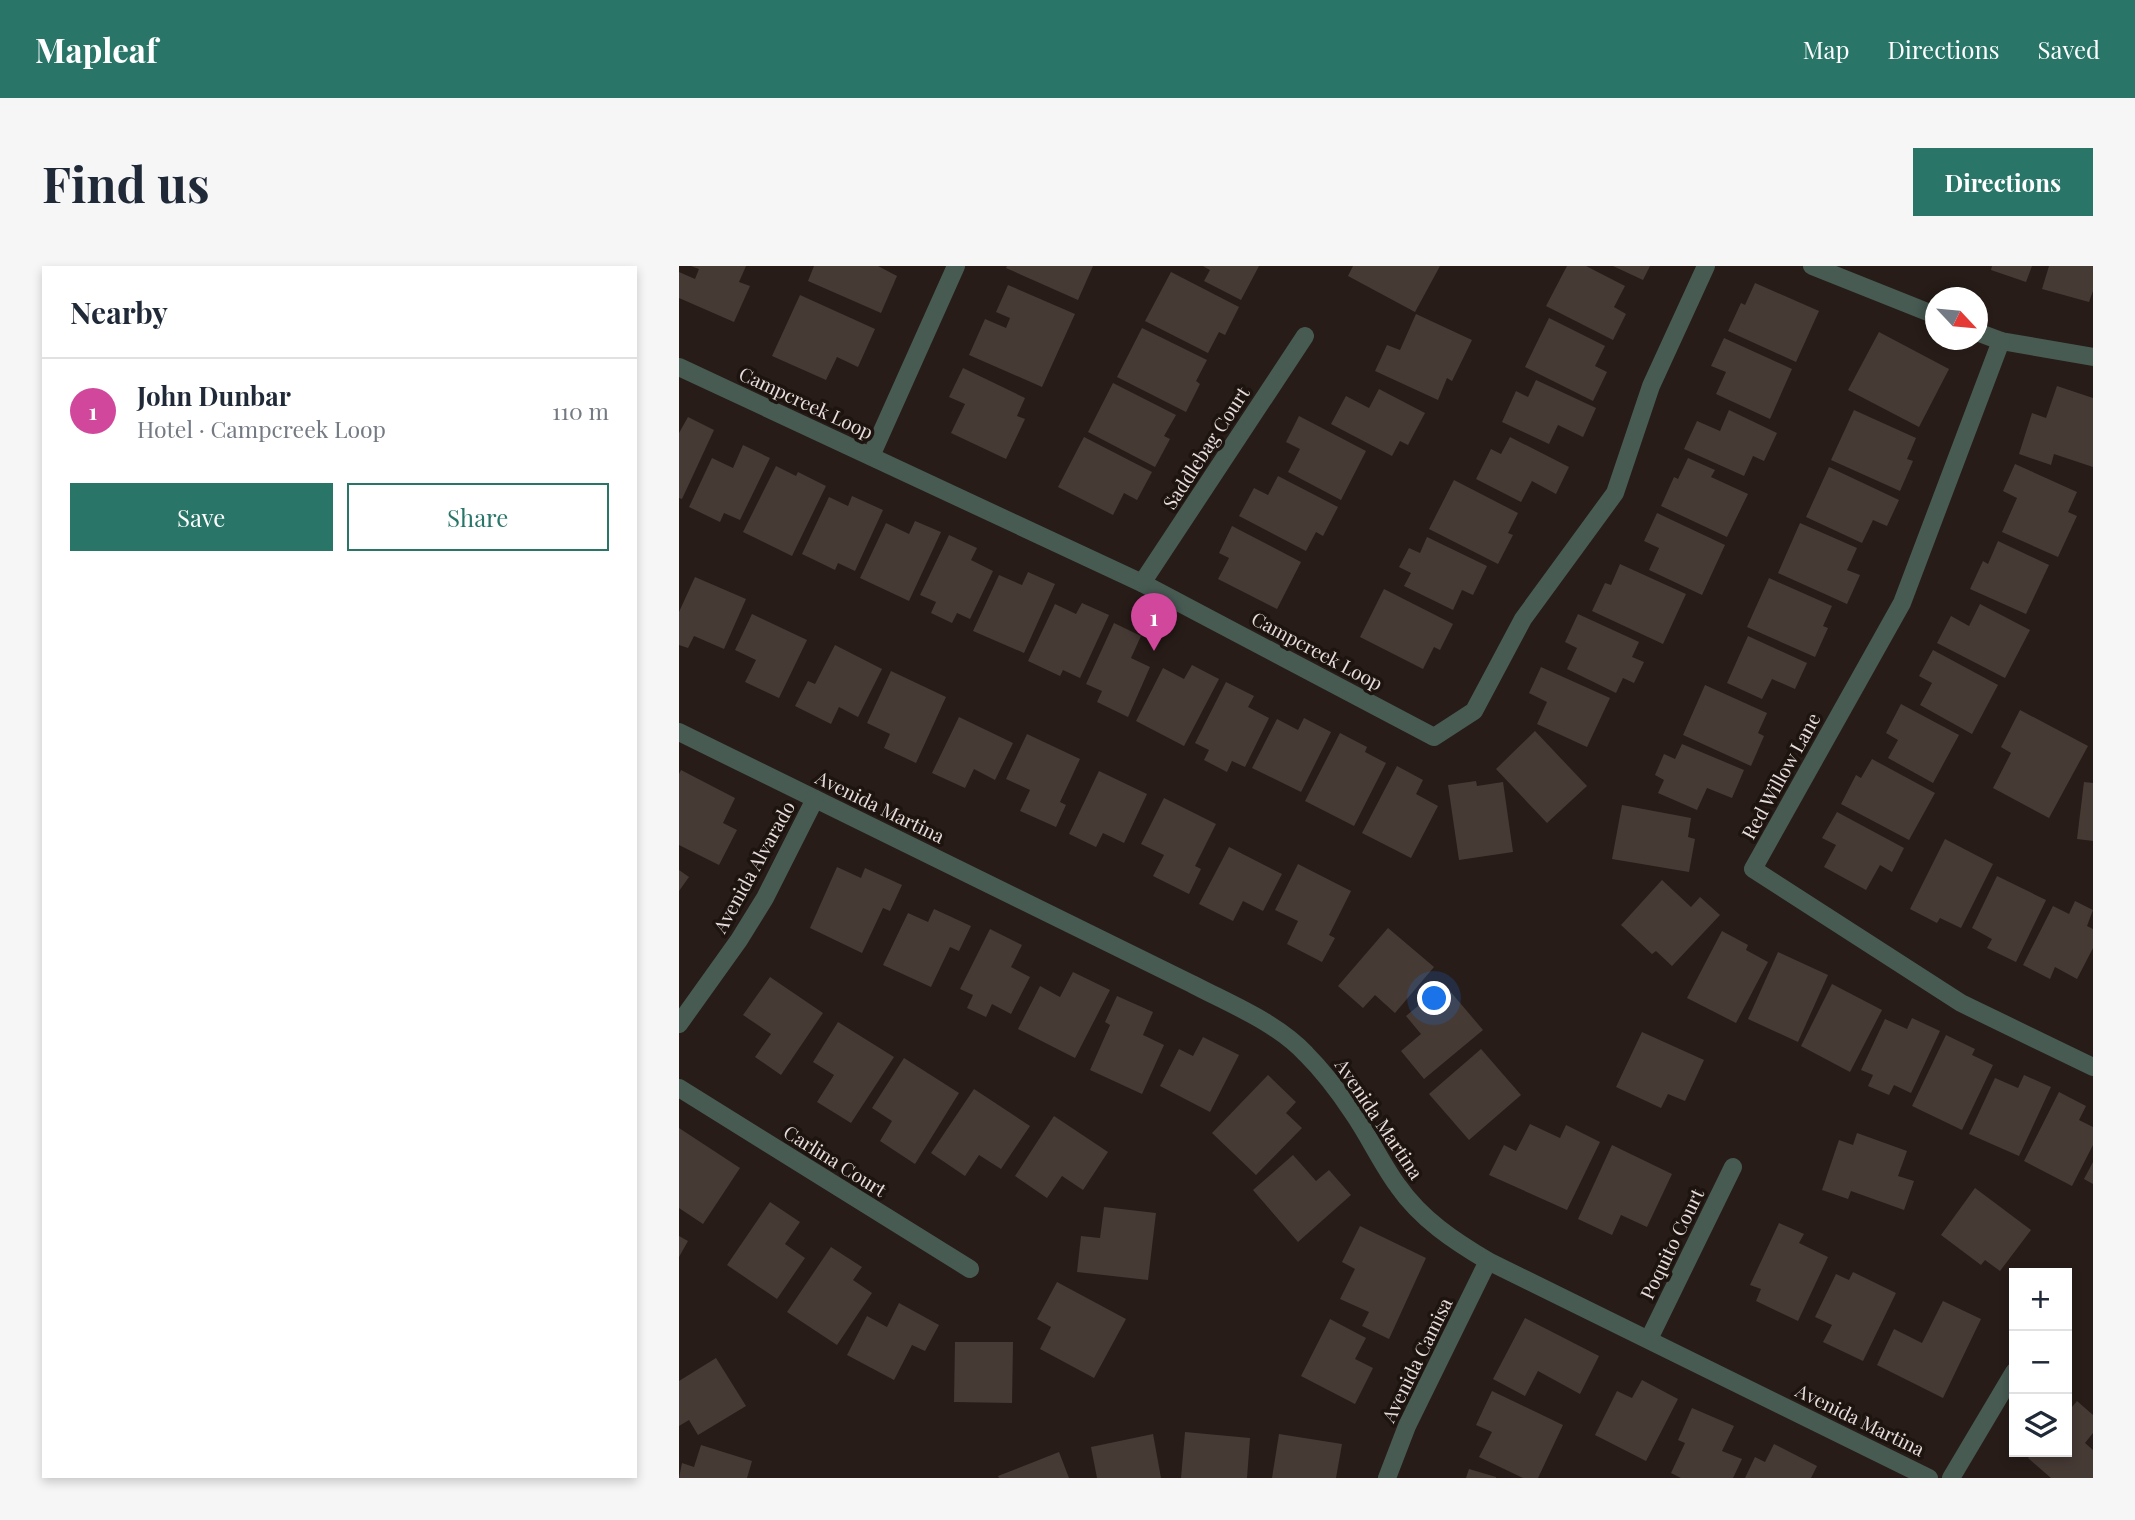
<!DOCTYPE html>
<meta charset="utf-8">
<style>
:root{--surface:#fff;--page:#f6f6f7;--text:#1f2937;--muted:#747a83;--line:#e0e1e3;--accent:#297669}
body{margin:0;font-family:"Playfair Display",serif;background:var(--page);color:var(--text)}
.controls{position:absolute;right:21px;bottom:21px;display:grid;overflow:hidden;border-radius:0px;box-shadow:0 4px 10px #0003}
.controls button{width:63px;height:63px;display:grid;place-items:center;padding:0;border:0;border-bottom:2px solid var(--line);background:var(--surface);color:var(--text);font:35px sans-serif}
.compass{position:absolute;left:1246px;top:21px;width:63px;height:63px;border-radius:50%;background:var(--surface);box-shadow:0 4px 10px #0003;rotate:116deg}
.you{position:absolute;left:756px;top:733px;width:24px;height:24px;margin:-18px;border:5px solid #fff;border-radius:50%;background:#1a73e8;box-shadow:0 0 0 10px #1a73e833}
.badge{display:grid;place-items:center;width:46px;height:46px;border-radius:50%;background:var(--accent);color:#fff;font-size:23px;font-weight:700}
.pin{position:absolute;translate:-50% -58px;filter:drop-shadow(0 2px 4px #0008)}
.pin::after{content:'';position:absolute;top:37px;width:24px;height:21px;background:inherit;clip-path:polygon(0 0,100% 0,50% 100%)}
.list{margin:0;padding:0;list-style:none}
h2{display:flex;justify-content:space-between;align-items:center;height:91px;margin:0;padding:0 28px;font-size:30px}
h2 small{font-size:23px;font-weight:400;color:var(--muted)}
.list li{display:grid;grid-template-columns:46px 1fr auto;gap:21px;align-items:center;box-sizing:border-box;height:105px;padding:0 28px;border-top:2px solid var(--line)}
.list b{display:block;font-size:26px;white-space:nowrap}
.list p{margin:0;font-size:23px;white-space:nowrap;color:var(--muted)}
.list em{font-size:23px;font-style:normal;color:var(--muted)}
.actions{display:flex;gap:14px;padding:21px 28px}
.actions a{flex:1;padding:16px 0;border:2px solid var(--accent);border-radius:0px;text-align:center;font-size:24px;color:var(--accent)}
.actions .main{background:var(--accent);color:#fff}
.icon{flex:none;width:38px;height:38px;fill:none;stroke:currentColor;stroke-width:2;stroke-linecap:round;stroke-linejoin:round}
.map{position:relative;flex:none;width:1414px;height:1212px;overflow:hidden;border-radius:0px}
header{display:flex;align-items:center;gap:42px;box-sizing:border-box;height:98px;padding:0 35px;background:var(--accent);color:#fff}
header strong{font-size:33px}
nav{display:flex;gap:38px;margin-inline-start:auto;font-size:24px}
.intro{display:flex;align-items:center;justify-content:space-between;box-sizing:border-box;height:168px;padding:0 42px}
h1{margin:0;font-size:49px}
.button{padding:18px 32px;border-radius:0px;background:var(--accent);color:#fff;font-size:24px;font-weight:700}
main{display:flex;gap:42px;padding:0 42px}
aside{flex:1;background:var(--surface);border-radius:0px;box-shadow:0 4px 10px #0003}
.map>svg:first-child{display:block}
.building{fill:#463a35}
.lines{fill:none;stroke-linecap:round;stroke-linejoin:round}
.street{stroke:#475b53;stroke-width:18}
.labels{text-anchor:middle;stroke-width:7;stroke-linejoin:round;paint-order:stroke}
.street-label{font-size:19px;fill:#e6dedc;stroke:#1d130f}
</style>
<header>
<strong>Mapleaf</strong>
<nav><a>Map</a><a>Directions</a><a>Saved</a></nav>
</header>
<div class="intro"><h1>Find us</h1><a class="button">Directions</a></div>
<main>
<aside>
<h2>Nearby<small></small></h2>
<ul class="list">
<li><span class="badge" style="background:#d1479c">1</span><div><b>John Dunbar</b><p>Hotel · Campcreek Loop</p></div><em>110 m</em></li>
</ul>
<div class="actions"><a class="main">Save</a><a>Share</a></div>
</aside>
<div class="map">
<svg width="1414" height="1212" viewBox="0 0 1414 1212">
<rect width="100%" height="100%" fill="#271c18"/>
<g class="building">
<path d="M 12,0 L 67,0 L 60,16 L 71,20 L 55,56 L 0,32 L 0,6 L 16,13 L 20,3 Z"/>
<path d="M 135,0 L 199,0 L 218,10 L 202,47 L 129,15 Z"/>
<path d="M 328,0 L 414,0 L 399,34 L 327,2 Z"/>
<path d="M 524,0 L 580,0 L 562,34 L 525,15 L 531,4 Z"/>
<path d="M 674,0 L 761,0 L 736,46 L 669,10 Z"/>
<path d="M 888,0 L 907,0 L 946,20 L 935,41 L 947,48 L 934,74 L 867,40 Z"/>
<path d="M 934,0 L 971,0 L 964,14 Z"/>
<path d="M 1313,0 L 1353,0 L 1347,16 L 1312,4 Z"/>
<path d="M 1370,0 L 1414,0 L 1414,25 L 1410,36 L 1363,23 Z"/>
<path d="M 492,6 L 560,41 L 546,69 L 540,66 L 529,87 L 466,55 Z"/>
<path d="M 1076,17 L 1140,45 L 1117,96 L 1049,65 L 1062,37 L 1066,39 Z"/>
<path d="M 329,19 L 396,48 L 363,121 L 290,89 L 306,53 L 327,62 L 331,52 L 317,46 Z"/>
<path d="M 121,29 L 196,63 L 179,101 L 158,91 L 147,114 L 93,90 Z"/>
<path d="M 737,48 L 793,74 L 773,115 L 768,112 L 759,134 L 696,105 L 708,79 L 721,84 Z"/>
<path d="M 870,52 L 926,80 L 916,100 L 928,106 L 914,135 L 846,101 Z"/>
<path d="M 463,62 L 528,94 L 517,115 L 521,118 L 507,146 L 438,111 Z"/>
<path d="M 1200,66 L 1270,103 L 1240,161 L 1169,124 Z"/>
<path d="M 1045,72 L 1113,103 L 1091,153 L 1037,128 L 1047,106 L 1032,100 Z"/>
<path d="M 284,102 L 346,132 L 338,150 L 346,153 L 327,193 L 272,167 L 286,138 L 270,131 Z"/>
<path d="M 857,114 L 917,142 L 904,171 L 879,159 L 870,178 L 823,156 L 837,125 L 849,131 Z"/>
<path d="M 434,117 L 497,149 L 485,170 L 491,173 L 476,201 L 409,166 Z"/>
<path d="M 1378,120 L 1414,132 L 1414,201 L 1375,188 L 1372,199 L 1340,188 L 1353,147 L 1367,152 Z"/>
<path d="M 700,123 L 746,147 L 729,179 L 721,175 L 713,190 L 652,158 L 667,130 L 690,142 Z"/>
<path d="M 1050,144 L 1098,167 L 1085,195 L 1074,190 L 1065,210 L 1005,183 L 1018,155 L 1041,165 Z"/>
<path d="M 1175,144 L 1237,172 L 1228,193 L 1234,195 L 1221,225 L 1152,194 Z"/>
<path d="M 620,150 L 687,185 L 662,234 L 609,206 L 621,183 L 607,176 Z"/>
<path d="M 9,151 L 35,164 L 3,233 L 0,232 L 0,167 Z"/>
<path d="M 405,171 L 473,206 L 458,234 L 445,227 L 434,249 L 379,221 Z"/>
<path d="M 831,171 L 890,201 L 877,228 L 853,215 L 842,236 L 797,213 L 812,183 L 822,188 Z"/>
<path d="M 64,179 L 91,192 L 61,254 L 45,247 L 41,256 L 10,241 L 33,192 L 54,202 Z"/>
<path d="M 1009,192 L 1036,204 L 1032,211 L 1069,228 L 1048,271 L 982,240 L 995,211 L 999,213 Z"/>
<path d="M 1336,198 L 1398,226 L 1389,246 L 1398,250 L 1379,291 L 1323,266 L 1338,232 L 1324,225 Z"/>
<path d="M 97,200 L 117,210 L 119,206 L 147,220 L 113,290 L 64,266 Z"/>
<path d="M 1150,201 L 1220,234 L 1208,260 L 1194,254 L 1183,277 L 1127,251 Z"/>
<path d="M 599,210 L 659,241 L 644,270 L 637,266 L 627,285 L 560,250 L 575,222 L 589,229 Z"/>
<path d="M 775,214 L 839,247 L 829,267 L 834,269 L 819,298 L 750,263 Z"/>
<path d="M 173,230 L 204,244 L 176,305 L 159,297 L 156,304 L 123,288 L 150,231 L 169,240 Z"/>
<path d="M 978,247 L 1046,279 L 1023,329 L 970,304 L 980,282 L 965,275 Z"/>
<path d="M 236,255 L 262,266 L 230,335 L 181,312 L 207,257 L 230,268 Z"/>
<path d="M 1121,257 L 1178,282 L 1168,304 L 1181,309 L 1168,338 L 1099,307 Z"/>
<path d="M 553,260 L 622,296 L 598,343 L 539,313 L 550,292 L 540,287 Z"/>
<path d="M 270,269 L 298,282 L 292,294 L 314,305 L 291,353 L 278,347 L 273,357 L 252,347 L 257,336 L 241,329 Z"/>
<path d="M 748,271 L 808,300 L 794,329 L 783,324 L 774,344 L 725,320 L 732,307 L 720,301 L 730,282 L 741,287 Z"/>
<path d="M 1319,275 L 1370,299 L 1347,348 L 1291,323 L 1304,295 L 1309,298 Z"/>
<path d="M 941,298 L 1007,328 L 984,378 L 913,345 L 926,317 L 932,319 Z"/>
<path d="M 349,306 L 376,318 L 345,387 L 294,365 L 320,309 L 343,319 Z"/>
<path d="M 16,311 L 67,333 L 45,383 L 15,370 L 9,382 L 0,379 L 0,346 Z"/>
<path d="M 1090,312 L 1153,340 L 1144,360 L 1149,362 L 1136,391 L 1068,361 Z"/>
<path d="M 705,323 L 774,358 L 761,384 L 755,381 L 744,403 L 681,371 Z"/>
<path d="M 403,337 L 430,349 L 401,412 L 384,404 L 381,410 L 349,395 L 376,338 L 397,348 Z"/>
<path d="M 1301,338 L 1351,364 L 1326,412 L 1258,377 L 1272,350 L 1290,360 Z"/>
<path d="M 73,348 L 128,374 L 100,432 L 66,416 L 77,394 L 56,384 Z"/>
<path d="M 899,348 L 960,376 L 953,391 L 965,396 L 955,417 L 944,412 L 937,427 L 888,403 L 898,382 L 886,376 Z"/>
<path d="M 435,357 L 462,370 L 452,392 L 471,401 L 449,451 L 418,436 L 423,425 L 407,418 Z"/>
<path d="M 1069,370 L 1128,397 L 1116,423 L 1093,413 L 1083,433 L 1048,417 Z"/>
<path d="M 156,379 L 203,403 L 179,451 L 160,441 L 152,458 L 116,440 L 129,415 L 136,418 Z"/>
<path d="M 1254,384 L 1319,419 L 1293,468 L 1241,439 L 1253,417 L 1240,410 Z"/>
<path d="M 513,399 L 540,413 L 505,480 L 457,455 L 484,402 L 505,413 Z"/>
<path d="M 862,401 L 931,432 L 908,481 L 858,458 L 868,436 L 850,427 Z"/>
<path d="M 212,405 L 267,431 L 237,497 L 205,482 L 211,468 L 188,457 Z"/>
<path d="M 547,416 L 575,430 L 569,441 L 590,452 L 566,501 L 553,495 L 548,506 L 525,494 L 530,484 L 516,477 Z"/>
<path d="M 1026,419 L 1088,447 L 1079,467 L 1085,470 L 1072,500 L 1004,469 Z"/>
<path d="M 1222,438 L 1280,469 L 1254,517 L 1209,492 L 1219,474 L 1207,467 Z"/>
<path d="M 1341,444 L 1409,480 L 1370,552 L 1314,522 L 1332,487 L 1322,481 Z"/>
<path d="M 280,451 L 334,477 L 316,514 L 295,503 L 286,522 L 253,507 Z"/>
<path d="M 625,452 L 652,466 L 622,526 L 573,502 L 598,453 L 619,464 Z"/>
<path d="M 856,465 L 908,520 L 868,557 L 817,503 Z"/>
<path d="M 661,467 L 688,481 L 686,486 L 707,497 L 675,560 L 626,535 Z"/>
<path d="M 348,468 L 401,493 L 381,536 L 387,539 L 377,561 L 341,545 L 351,524 L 327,513 Z"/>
<path d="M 1003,478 L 1065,504 L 1053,532 L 1028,522 L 1018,544 L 979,527 L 985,514 L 976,509 L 985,488 L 996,493 Z"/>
<path d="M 1193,493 L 1256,527 L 1230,574 L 1162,538 L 1177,509 L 1182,512 Z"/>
<path d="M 718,500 L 744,514 L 737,528 L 759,540 L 732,592 L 683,567 Z"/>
<path d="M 2,504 L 56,532 L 44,557 L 58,564 L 40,599 L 0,579 L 0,508 Z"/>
<path d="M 420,505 L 468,528 L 445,577 L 424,567 L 417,581 L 390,568 Z"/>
<path d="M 797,515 L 798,520 L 824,516 L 834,586 L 780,594 L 769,519 Z"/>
<path d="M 1405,516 L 1414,517 L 1414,575 L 1398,573 Z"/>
<path d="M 485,532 L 537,558 L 516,600 L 522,603 L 510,628 L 474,610 L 485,589 L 462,578 Z"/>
<path d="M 943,539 L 1012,552 L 1009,571 L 1016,573 L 1010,606 L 933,593 Z"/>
<path d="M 1158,546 L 1225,582 L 1213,606 L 1201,599 L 1187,624 L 1145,601 L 1157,579 L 1143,572 Z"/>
<path d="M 1266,573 L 1314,598 L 1282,662 L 1261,652 L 1258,657 L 1231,643 Z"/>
<path d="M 550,581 L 603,608 L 584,645 L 564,635 L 554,655 L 520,638 Z"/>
<path d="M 619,598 L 672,625 L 650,669 L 656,672 L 643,696 L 608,678 L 619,655 L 596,644 Z"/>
<path d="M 158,601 L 182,612 L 186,602 L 223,619 L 211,645 L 204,642 L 183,687 L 131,662 Z"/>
<path d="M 0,604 L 10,611 L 0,625 Z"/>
<path d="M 1318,610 L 1367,634 L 1337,696 L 1308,682 L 1313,673 L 1293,662 Z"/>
<path d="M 983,614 L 1012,641 L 1021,631 L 1041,649 L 993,700 L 977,685 L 973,688 L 942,659 Z"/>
<path d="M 1396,635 L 1414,644 L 1408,660 L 1414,663 L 1414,682 L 1398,713 L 1376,701 L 1371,713 L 1344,699 L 1374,640 L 1390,648 Z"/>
<path d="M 255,643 L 292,660 L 280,685 L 271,681 L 252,721 L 204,699 L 229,647 L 249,656 Z"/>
<path d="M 709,662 L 755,701 L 716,747 L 696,729 L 684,742 L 659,720 Z"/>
<path d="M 311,663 L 343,679 L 332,701 L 351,711 L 332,748 L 313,738 L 307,751 L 288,742 L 294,729 L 281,723 Z"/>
<path d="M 1043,665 L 1069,679 L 1067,684 L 1089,696 L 1057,757 L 1008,732 Z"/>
<path d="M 1099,686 L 1149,709 L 1119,776 L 1069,753 Z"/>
<path d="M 394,706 L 431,724 L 396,792 L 339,763 L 361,720 L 381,731 Z"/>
<path d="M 91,711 L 144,747 L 102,809 L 76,791 L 92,768 L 64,749 Z"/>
<path d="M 765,718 L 804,764 L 745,813 L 722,785 L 742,768 L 727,750 Z"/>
<path d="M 1153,718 L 1203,744 L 1171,806 L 1122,780 Z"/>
<path d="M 438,730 L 474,746 L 464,769 L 485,779 L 463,828 L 411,804 L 431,759 L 426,756 Z"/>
<path d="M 1233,752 L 1261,765 L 1232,827 L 1215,819 L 1210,829 L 1189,820 L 1194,809 L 1182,804 L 1206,753 L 1228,763 Z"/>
<path d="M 159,756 L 215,791 L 172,857 L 138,836 L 155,809 L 134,796 Z"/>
<path d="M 963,766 L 1025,794 L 1006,835 L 989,828 L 982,842 L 937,821 Z"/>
<path d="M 1267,769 L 1296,783 L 1293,789 L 1314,799 L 1283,864 L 1233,840 Z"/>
<path d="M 524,771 L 560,789 L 531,846 L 481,820 L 500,783 L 514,790 Z"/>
<path d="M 802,783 L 842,829 L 790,874 L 750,828 Z"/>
<path d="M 225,792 L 280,827 L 236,898 L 201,875 L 213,855 L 193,842 Z"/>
<path d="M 589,809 L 617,836 L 607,847 L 623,862 L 577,909 L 533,867 Z"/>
<path d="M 1345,809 L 1372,821 L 1340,890 L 1290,868 L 1316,812 L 1339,822 Z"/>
<path d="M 295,823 L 351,860 L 322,903 L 300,889 L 286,910 L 252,887 Z"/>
<path d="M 1380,826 L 1407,840 L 1400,854 L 1414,861 L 1414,879 L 1393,920 L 1345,895 Z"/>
<path d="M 375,850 L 429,886 L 404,924 L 383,910 L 368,932 L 336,910 Z"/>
<path d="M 851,858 L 881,872 L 887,859 L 921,876 L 888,944 L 810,909 L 825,879 L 837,885 Z"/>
<path d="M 0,862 L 61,902 L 24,958 L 0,942 Z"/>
<path d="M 1178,867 L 1228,885 L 1219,910 L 1235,915 L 1225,944 L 1172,925 L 1169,933 L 1143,924 L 1160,874 L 1174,879 Z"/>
<path d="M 933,879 L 993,908 L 968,961 L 942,949 L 933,969 L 899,953 Z"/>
<path d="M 614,889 L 637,915 L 650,904 L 672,929 L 619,976 L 574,924 Z"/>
<path d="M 1414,896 L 1414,918 L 1405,913 Z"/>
<path d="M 1296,922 L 1352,964 L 1321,1005 L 1306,994 L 1302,999 L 1262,969 Z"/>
<path d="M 91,936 L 121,956 L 106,978 L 126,992 L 98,1033 L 48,999 Z"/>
<path d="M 425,941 L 477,947 L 469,1014 L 398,1006 L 402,970 L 421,972 Z"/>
<path d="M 1100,957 L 1125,968 L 1120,977 L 1149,991 L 1119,1055 L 1077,1035 L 1082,1023 L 1071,1019 Z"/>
<path d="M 681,960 L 747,992 L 710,1073 L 683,1060 L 690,1046 L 661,1033 L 676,1003 L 663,996 Z"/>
<path d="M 0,970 L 9,975 L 0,991 Z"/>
<path d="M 152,981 L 183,1001 L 174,1014 L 193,1027 L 158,1079 L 108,1046 Z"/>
<path d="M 1174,1006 L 1217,1027 L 1184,1095 L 1144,1076 L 1153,1059 L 1136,1051 L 1157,1008 L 1170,1014 Z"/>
<path d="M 378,1016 L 447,1053 L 415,1112 L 361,1083 L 372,1061 L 358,1053 Z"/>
<path d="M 1264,1035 L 1302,1053 L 1264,1132 L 1198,1099 L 1215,1063 L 1243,1077 Z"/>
<path d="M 220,1037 L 260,1059 L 246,1085 L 233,1079 L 215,1114 L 168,1089 L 188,1050 L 208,1061 Z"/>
<path d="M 846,1052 L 920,1090 L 901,1128 L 859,1105 L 846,1130 L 814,1113 Z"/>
<path d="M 651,1053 L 687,1072 L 676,1093 L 694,1102 L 676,1138 L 622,1110 Z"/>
<path d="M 276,1076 L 334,1076 L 333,1137 L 275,1136 Z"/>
<path d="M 37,1092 L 67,1140 L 19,1169 L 10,1154 L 0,1160 L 0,1115 Z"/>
<path d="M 963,1114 L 999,1133 L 967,1195 L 916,1169 L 938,1125 L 953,1132 Z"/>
<path d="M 813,1125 L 884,1159 L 859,1212 L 844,1212 L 800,1191 L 813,1166 L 797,1159 Z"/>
<path d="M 1398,1135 L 1414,1149 L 1414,1167 L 1406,1177 L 1414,1184 L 1414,1212 L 1372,1212 L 1349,1192 L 1354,1186 L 1388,1186 L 1388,1147 Z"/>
<path d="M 1013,1142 L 1055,1160 L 1043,1185 L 1063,1193 L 1054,1212 L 1002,1212 L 992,1207 L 1006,1177 L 999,1174 Z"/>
<path d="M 506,1166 L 571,1172 L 568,1212 L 502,1212 Z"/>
<path d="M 474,1168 L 482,1212 L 418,1212 L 412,1181 Z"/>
<path d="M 600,1168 L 663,1178 L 657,1212 L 593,1212 Z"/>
<path d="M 1095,1178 L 1138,1200 L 1132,1212 L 1066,1212 L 1076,1191 L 1086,1196 Z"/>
<path d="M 22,1179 L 73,1195 L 68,1212 L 0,1212 L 3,1197 L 15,1201 Z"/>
<path d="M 380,1186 L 390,1212 L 320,1212 L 319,1210 Z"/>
<path d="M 790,1203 L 817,1211 L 817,1212 L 787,1212 Z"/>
</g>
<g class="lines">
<g class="street">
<path d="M 1133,0 L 1256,49"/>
<path d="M 1298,66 L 1322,75 L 1414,91"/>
<path d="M 1322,75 L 1223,337 L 1074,603 L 1282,737 L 1414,801"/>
<path d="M 0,101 L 463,317 L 755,471 L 795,445 L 844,353 L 936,227 L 972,120 L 1027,0"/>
<path d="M 192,190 L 277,0"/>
<path d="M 463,317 L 626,70"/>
<path d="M 0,466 L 513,718 C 551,738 597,756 627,788 C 645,806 660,826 674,847 C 690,870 702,897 719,920 C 742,953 775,975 809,995 L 1250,1212"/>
<path d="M 0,758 L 60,674 L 86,632 L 136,533"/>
<path d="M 0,822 L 291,1003"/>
<path d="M 970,1073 L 1054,901"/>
<path d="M 708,1212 L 728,1160 L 809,995"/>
<path d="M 1272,1212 L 1335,1106"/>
</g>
</g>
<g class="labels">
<g class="street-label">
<text transform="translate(127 137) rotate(25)" y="7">Campcreek Loop</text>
<text transform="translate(527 182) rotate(-57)" y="7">Saddlebag Court</text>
<text transform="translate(638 385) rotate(28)" y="7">Campcreek Loop</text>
<text transform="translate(1102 510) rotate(-61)" y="7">Red Willow Lane</text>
<text transform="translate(201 541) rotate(26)" y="7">Avenida Martina</text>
<text transform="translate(75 601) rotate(-61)" y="7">Avenida Alvarado</text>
<text transform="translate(700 853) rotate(56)" y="7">Avenida Martina</text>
<text transform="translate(156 895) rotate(32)" y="7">Carlina Court</text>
<text transform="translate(993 978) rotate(-64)" y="7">Poquito Court</text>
<text transform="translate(738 1094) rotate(-64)" y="7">Avenida Camisa</text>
<text transform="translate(1181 1154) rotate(26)" y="7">Avenida Martina</text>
</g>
</g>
</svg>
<div class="controls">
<button>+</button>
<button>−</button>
<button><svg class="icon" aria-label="layers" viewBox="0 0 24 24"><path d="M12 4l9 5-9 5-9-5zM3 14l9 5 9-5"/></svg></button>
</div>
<svg class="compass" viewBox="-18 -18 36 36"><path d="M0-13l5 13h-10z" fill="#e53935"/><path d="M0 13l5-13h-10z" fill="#747a83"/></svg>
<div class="you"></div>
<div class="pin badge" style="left:475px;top:385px;background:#d1479c">1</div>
</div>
</main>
